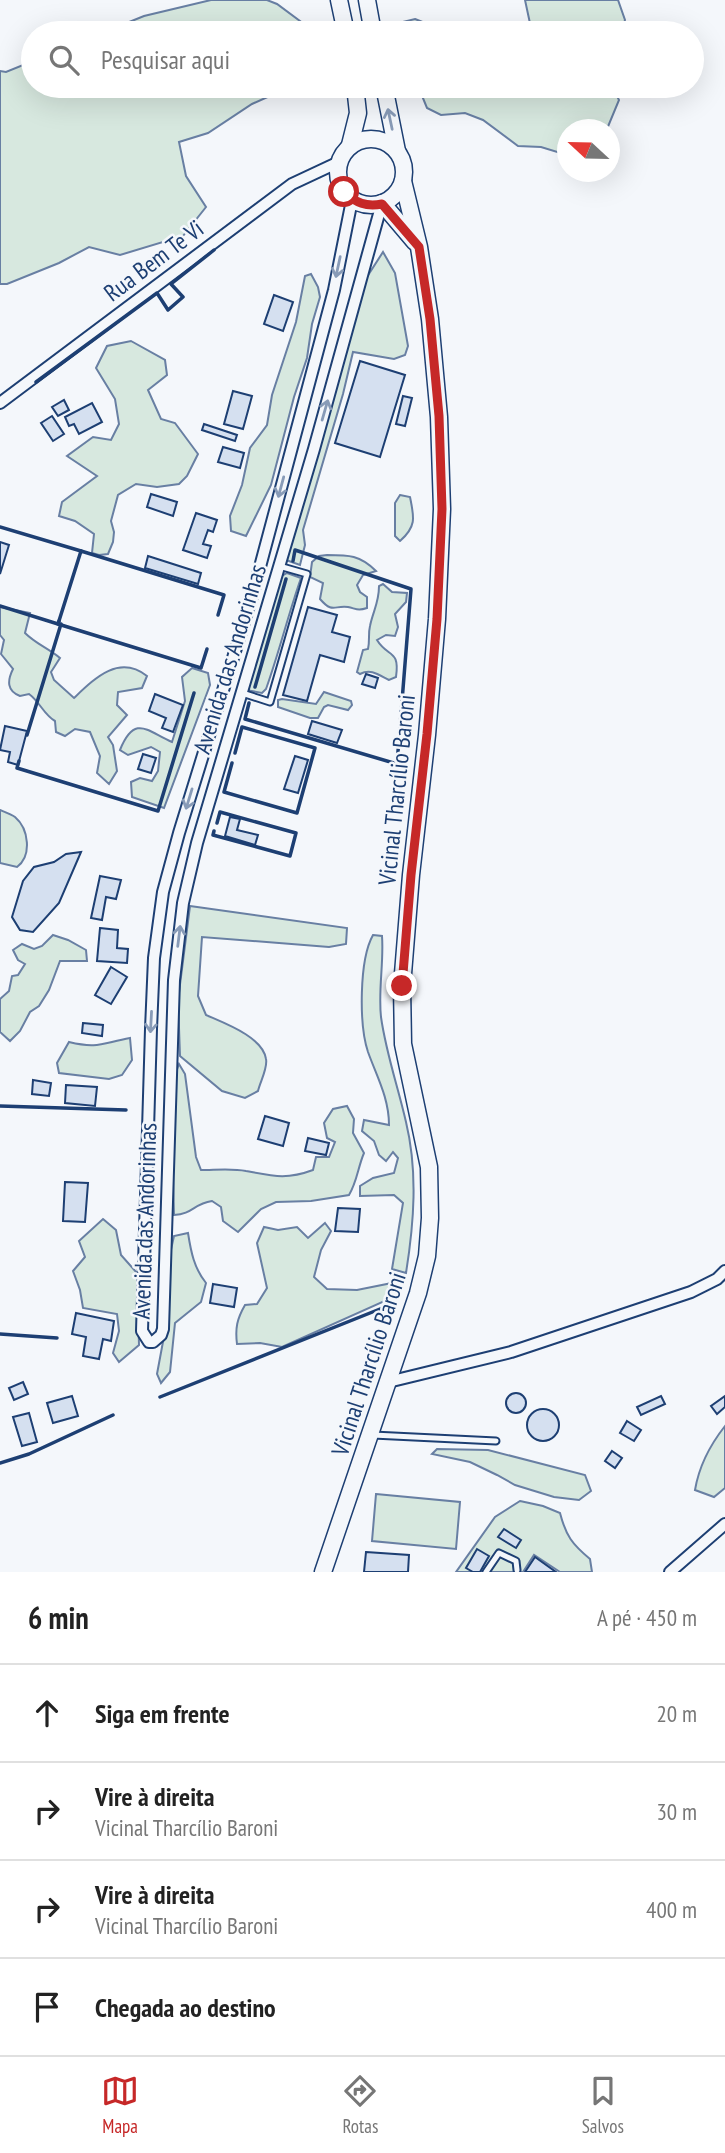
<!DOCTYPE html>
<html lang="pt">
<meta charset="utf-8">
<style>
:root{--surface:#fff;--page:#f2f2f2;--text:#222;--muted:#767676;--line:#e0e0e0;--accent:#c62828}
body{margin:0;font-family:"PT Sans Narrow",sans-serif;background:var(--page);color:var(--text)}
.compass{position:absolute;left:557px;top:119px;width:63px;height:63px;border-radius:50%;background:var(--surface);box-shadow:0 7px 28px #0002;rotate:292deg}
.stop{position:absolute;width:21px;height:21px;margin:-16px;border:5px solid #c62828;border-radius:50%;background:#fff}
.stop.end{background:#c62828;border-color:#fff;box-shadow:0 2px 7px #0008}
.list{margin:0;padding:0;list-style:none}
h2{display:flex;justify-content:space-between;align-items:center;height:91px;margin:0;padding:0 28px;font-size:30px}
h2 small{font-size:23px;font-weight:400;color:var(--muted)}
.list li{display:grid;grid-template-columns:46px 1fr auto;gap:21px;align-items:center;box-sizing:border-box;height:98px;padding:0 28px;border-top:2px solid var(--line)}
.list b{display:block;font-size:26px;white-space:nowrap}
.list p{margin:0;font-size:23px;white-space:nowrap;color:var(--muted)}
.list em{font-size:23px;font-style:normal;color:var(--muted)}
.icon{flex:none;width:38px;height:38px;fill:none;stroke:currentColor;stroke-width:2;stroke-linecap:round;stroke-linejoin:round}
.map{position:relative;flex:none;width:725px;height:1572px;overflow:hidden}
.search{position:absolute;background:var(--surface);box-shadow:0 7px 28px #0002;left:21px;right:21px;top:21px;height:77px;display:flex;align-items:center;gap:18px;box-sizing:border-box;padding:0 24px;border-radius:38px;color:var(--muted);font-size:26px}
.sheet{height:483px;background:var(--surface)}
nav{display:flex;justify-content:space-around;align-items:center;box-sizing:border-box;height:98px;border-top:2px solid var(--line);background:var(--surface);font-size:19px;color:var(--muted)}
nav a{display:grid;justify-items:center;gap:4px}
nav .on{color:var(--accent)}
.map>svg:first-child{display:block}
.green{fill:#d7e8df;stroke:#687fa3;stroke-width:2}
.building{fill:#d5e0f0;stroke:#1d3f73;stroke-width:2}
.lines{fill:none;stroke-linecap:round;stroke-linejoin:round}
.service-casing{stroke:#1d3f73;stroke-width:9}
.minor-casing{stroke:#1d3f73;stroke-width:14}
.secondary-casing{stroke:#1d3f73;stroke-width:19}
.service{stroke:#f4f7fb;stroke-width:5}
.minor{stroke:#f4f7fb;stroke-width:10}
.secondary{stroke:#f4f7fb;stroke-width:16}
.wall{stroke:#1d3f73;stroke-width:3.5}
.oneway{stroke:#889bb7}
.route{stroke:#c62828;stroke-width:9}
.labels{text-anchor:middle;stroke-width:5;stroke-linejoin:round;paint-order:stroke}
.street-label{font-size:24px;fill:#1d3f73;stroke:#f4f7fb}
</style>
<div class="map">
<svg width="725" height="1572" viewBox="0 0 725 1572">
<rect width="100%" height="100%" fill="#f4f7fb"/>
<g class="green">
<path d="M 211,0 L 267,0 L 277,4 L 308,27 L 308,33 L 102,33 L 144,16 Z"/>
<path d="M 525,0 L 618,0 L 625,20 L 620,33 L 536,33 L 531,28 Z"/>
<path d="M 415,19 L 443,30 L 445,33 L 390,33 L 394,24 Z"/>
<path d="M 33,61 L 33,86 L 292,86 L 252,104 L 208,133 L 179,142 L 186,176 L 206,207 L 183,236 L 120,255 L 89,247 L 59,263 L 7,284 L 0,284 L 0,71 L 6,72 Z"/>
<path d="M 418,86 L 473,86 L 519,96 L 524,86 L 612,86 L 619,100 L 607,129 L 568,130 L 567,155 L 541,147 L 518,146 L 483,120 L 465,113 L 441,115 L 427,108 Z"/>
<path d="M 383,252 L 395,273 L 408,346 L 405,355 L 394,359 L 353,352 L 343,394 L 303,530 L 305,545 L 300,565 L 286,560 L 365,280 Z"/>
<path d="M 311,274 L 318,287 L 320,297 L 312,324 L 307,358 L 294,397 L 271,485 L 246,536 L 231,531 L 230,516 L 242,485 L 250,448 L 267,425 L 272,395 L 296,322 L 305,276 Z"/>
<path d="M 131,341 L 165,360 L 167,375 L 148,390 L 161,419 L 175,423 L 198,454 L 187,476 L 179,484 L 157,487 L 136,484 L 118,495 L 111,521 L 114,532 L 113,542 L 108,554 L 99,555 L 92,553 L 94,534 L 75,521 L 59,516 L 62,502 L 97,476 L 67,456 L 93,437 L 111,440 L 119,424 L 115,399 L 96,368 L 107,346 Z"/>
<path d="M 400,495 L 410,497 C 414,517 417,526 400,541 L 395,536 L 395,503 Z"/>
<path d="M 327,555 C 349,555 360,555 376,571 L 363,575 L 357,585 L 360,592 L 367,597 L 367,608 C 358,611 357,609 348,607 C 334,605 333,614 320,599 L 323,583 L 310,577 L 312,562 L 319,556 Z"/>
<path d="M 287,573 L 301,578 C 288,615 279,653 266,689 L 262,693 L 246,690 L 280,577 Z"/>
<path d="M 383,584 L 392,592 L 407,593 L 406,602 L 395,614 L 398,627 L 395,636 L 386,635 L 377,640 C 388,658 400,649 396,677 L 389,680 C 379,675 371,668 360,674 L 357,672 L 363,650 L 368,649 C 370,640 368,634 370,626 C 373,611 379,603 379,586 Z"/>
<path d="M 0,607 L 30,613 L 25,633 C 36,644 48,648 60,658 L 51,672 L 54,680 L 74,698 C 95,678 119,654 147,676 L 142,688 L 118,692 L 117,705 L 127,715 L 108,737 L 113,745 L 117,771 L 109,784 L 97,773 L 100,756 L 90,732 L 75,729 L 65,736 L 56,732 L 55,721 C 44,715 40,702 29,694 L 20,696 C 7,691 7,681 13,669 L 1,654 L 4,640 L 0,635 Z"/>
<path d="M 192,668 L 208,673 L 210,685 L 164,808 L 132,797 L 131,782 L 140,778 L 152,781 L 158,771 L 160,752 L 151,747 L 128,755 L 120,750 C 135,713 148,732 172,742 L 185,701 L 182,677 Z"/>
<path d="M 324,692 L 351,701 L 352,705 L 348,710 L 328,705 L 324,707 L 318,718 L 310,718 L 278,707 L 278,700 L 282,699 L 316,704 Z"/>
<path d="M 0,810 C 5,812 11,814 15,817 C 29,829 32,856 17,867 L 0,863 Z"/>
<path d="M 190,906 L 347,928 L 346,944 L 329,947 L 202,937 L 198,996 L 206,1015 C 224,1023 263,1037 266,1059 C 268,1068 260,1082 258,1091 L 245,1098 L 222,1091 L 180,1056 L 178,1000 Z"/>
<path d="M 53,935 L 68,940 L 86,950 L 87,961 L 60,961 L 49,990 L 39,1006 L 30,1012 L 20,1031 L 10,1041 L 0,1032 L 0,999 L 9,991 L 12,976 L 18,975 L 25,964 L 18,960 L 13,950 L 22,944 L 34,949 L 42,946 Z"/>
<path d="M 373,935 L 382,936 C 384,963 378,990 381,1017 C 386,1053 398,1087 406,1122 C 418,1172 414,1223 406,1273 L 392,1269 L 403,1203 L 394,1195 L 360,1196 L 360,1186 L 373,1178 L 394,1173 L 398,1158 L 393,1152 L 386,1161 L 379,1155 L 374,1141 L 362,1131 L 364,1120 L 389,1125 C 389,1098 377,1077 368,1052 C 359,1025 359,960 373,935 Z"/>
<path d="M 130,1038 L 132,1060 L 122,1075 L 109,1079 L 59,1073 L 57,1063 L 69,1042 C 98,1049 102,1043 130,1038 Z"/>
<path d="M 179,1064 L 185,1074 L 196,1157 L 201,1170 C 215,1170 232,1168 246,1171 C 273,1176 286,1180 313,1170 L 316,1157 L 329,1157 L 335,1142 L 327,1138 L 324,1123 L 333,1109 L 347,1106 L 354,1119 L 353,1133 L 364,1153 C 358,1167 357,1182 349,1195 L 311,1201 L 276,1202 L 261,1209 L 238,1232 L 223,1221 L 221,1207 L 212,1201 C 193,1204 193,1214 174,1215 L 173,1175 L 176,1072 Z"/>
<path d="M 103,1219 L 116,1230 L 121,1255 L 137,1273 L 139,1345 L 119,1362 L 113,1353 L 119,1331 L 117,1314 L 83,1308 L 80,1290 L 73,1271 L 85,1257 L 79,1241 Z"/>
<path d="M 325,1223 L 331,1231 L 321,1250 L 314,1277 L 327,1289 L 357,1290 L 397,1282 L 399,1288 L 387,1300 L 282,1347 L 260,1343 L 237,1344 C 235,1328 237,1319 245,1305 L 257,1304 L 267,1288 L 257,1243 L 264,1227 L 278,1230 L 297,1227 L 308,1238 Z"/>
<path d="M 188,1233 C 191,1252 194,1268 206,1283 L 201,1302 L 175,1323 L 170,1372 L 161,1383 L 157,1374 L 168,1315 L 170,1254 L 174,1236 Z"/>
<path d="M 725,1426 L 725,1488 L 714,1497 L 695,1490 C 699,1466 710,1445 725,1426 Z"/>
<path d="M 437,1449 L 488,1450 L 585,1475 L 591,1491 L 579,1500 L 554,1497 L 515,1485 L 497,1475 L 470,1462 L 432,1454 Z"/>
<path d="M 376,1494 L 460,1502 L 456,1549 L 372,1541 Z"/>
<path d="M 520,1501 L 543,1506 L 560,1513 C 566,1536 572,1544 590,1559 L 592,1572 L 560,1572 L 534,1555 L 523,1572 L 456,1572 L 495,1517 Z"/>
</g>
<g class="building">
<path d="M 274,295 L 293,302 L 283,331 L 264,324 Z"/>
<path d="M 360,361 L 405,375 L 380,457 L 335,443 Z"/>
<path d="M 233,391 L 252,396 L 243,429 L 224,424 Z"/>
<path d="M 403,396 L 412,398 L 405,426 L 396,424 Z"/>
<path d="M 64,400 L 69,410 L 58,416 L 52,407 Z"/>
<path d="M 92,403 L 102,422 L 79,434 L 74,424 L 69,426 L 65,417 Z"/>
<path d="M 52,416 L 64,434 L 53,441 L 41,423 Z"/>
<path d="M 204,424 L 237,435 L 235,441 L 202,430 Z"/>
<path d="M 223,447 L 244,453 L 240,468 L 218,462 Z"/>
<path d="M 151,494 L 177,502 L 173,516 L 147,507 Z"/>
<path d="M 196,513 L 217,520 L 213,532 L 208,530 L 203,544 L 211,546 L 207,558 L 183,550 Z"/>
<path d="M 0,542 L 9,545 L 0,574 Z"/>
<path d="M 148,556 L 201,573 L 198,584 L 145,568 Z"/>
<path d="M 308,607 L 337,615 L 332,632 L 350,637 L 344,662 L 320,655 L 307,701 L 283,695 Z"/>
<path d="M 366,674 L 378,678 L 375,688 L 362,684 Z"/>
<path d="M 155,694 L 183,705 L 173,732 L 162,728 L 166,718 L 149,711 Z"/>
<path d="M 312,721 L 342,730 L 337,743 L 308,734 Z"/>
<path d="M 5,726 L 27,731 L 18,765 L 8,762 L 10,752 L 0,750 Z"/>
<path d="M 143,754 L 156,758 L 151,773 L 138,769 Z"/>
<path d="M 295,756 L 308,760 L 298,793 L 284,789 Z"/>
<path d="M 230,817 L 240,819 L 237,830 L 258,835 L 255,845 L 225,836 Z"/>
<path d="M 81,852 L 59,903 L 33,932 L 20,930 L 12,917 L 23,881 L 34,867 L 54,862 L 66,854 Z"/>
<path d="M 100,876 L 121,880 L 116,899 L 106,897 L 102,920 L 91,918 Z"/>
<path d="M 100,928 L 118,930 L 117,948 L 128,949 L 127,963 L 97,961 Z"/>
<path d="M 111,967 L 127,977 L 111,1004 L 95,995 Z"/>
<path d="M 83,1023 L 103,1025 L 102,1036 L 82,1033 Z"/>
<path d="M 33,1080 L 51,1083 L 49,1096 L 32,1094 Z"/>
<path d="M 66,1085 L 97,1087 L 95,1106 L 65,1103 Z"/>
<path d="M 265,1116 L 289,1123 L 283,1146 L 258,1139 Z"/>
<path d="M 308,1138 L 329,1143 L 326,1155 L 305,1151 Z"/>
<path d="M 65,1182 L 88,1183 L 85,1222 L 63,1221 Z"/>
<path d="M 338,1208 L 360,1209 L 358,1232 L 335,1231 Z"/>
<path d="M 213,1284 L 237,1288 L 234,1307 L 210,1303 Z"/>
<path d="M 76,1313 L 114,1321 L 111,1341 L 103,1339 L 99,1359 L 83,1356 L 86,1337 L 72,1334 Z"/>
<path d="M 23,1382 L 28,1394 L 14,1400 L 9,1388 Z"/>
<circle cx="516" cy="1403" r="10"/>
<path d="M 72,1396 L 78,1416 L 53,1423 L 47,1403 Z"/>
<path d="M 661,1396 L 665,1404 L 641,1415 L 637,1407 Z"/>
<path d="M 725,1396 L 725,1407 L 717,1414 L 711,1406 Z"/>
<circle cx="543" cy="1425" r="16"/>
<path d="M 29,1413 L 37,1442 L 22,1446 L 13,1417 Z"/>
<path d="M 627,1421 L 641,1430 L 634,1441 L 620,1433 Z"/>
<path d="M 612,1451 L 622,1458 L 615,1468 L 605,1461 Z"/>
<path d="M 504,1529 L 521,1540 L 516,1548 L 498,1537 Z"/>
<path d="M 477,1549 L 489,1556 L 480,1572 L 473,1572 L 466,1568 Z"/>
<path d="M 366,1552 L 409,1555 L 408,1572 L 364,1572 Z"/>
<path d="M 535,1557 L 556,1572 L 525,1572 Z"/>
</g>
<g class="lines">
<g class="service-casing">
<g id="service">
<path d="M 242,693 L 270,702 L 307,574 L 279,566"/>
<path d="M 373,1435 L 496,1441"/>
<path d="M 486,1572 L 499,1553 L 516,1561 L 517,1570"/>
</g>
</g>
<g class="minor-casing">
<g id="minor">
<path d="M 352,200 L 334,290 L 253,593 L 179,833 L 163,892 L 154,958 L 151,1029 L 142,1331 L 149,1342 L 153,1342 L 161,1335 L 163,1329 L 174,980 L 183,903 L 197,843 L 314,449 L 382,203"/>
<path d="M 0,403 L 292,184 L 339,162"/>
<path d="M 388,1382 L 511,1352 L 691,1292 L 717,1279 L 725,1271"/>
<path d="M 670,1572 L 725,1524"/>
</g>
</g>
<g class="secondary-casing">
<g id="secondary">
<path d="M 339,0 L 346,33"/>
<path d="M 367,0 L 373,33"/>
<path d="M 384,86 L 397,151"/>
<circle cx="371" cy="172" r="33"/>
<path d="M 350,145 L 358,113 L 355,86"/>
<path d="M 382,203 L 415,242"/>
<path d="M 323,1572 L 418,1293 L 427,1256 L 430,1218 L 429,1167 L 403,1044 L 402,986 L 411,875 L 427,735 L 437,619 L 442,509 L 439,417 L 430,319 L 419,247 L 403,181"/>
</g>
</g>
<use href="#service" class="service"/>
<use href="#minor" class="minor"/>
<use href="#secondary" class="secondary"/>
<g class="wall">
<path d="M 36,382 L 157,293 L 168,310 L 183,297 L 171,284 L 214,250"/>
<path d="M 0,527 L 81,551"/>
<path d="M 0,606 L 58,624 L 59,621"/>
<path d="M 207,649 L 201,668 L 58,624 L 81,551 L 224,595 L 218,615"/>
<path d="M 255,687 L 286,579"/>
<path d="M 249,703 L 245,719 L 397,764 L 411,589 L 295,550 L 293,561"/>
<path d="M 27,735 L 61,624"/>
<path d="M 19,761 L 17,768 L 158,811 L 194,693"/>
<path d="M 232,763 L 224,792 L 297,813 L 315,748 L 242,727 L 235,753"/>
<path d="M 214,831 L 213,835 L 290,856 L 296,833 L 220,812 L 217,823"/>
<path d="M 0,1106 L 126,1110"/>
<path d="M 0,1334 L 57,1338"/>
<path d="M 160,1397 L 395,1303"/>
<path d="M 0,1463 L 29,1454 L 113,1415"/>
</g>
</g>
<defs><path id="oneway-shaft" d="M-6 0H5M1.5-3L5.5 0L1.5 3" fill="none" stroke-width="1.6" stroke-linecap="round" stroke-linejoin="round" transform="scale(1.75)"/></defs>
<g class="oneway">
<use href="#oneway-shaft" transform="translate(390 119) rotate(-102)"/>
<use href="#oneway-shaft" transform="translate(338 267) rotate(102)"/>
<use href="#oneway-shaft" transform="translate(325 410) rotate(-74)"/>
<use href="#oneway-shaft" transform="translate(281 487) rotate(105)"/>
<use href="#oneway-shaft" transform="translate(189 799) rotate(107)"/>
<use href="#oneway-shaft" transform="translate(179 936) rotate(-83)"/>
<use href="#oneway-shaft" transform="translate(151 1022) rotate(93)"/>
</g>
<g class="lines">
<path class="route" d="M 344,192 C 356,203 366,207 382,204 L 419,247 L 430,319 L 439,416 L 442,509 L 437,619 L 427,734 L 411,875 L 402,986"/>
</g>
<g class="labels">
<g class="street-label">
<text transform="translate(154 261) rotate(-37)" y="8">Rua Bem Te Vi</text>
<text transform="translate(230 659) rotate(-73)" y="8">Avenida das Andorinhas</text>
<text transform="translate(397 790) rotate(-84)" y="8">Vicinal Tharcílio Baroni</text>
<text transform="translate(145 1221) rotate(-88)" y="8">Avenida das Andorinhas</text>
<text transform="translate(369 1364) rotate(-72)" y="8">Vicinal Tharcílio Baroni</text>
</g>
</g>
</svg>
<svg class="compass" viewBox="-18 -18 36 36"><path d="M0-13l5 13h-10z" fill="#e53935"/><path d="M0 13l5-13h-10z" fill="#767676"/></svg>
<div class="stop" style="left:344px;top:192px"></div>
<div class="stop end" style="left:402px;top:986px"></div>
<div class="search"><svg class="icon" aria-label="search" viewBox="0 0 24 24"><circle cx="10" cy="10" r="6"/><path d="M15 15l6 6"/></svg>Pesquisar aqui</div>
</div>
<section class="sheet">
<h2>6 min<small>A pé · 450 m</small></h2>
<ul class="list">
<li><svg class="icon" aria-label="ahead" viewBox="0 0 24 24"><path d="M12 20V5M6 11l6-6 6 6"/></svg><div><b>Siga em frente</b></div><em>20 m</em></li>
<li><svg class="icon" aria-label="right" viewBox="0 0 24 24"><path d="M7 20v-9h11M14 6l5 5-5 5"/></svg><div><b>Vire à direita</b><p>Vicinal Tharcílio Baroni</p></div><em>30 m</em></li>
<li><svg class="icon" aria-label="right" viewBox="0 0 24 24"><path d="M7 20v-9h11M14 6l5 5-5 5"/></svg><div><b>Vire à direita</b><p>Vicinal Tharcílio Baroni</p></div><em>400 m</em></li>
<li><svg class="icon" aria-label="arrive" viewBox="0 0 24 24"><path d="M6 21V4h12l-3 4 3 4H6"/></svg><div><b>Chegada ao destino</b></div></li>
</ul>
</section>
<nav>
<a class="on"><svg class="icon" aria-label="map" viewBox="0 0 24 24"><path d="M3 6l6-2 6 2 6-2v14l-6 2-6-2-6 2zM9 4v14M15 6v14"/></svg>Mapa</a>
<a><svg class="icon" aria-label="directions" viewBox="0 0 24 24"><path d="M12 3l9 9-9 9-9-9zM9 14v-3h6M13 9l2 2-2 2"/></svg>Rotas</a>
<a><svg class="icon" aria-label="saved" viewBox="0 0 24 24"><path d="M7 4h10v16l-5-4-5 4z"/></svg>Salvos</a>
</nav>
